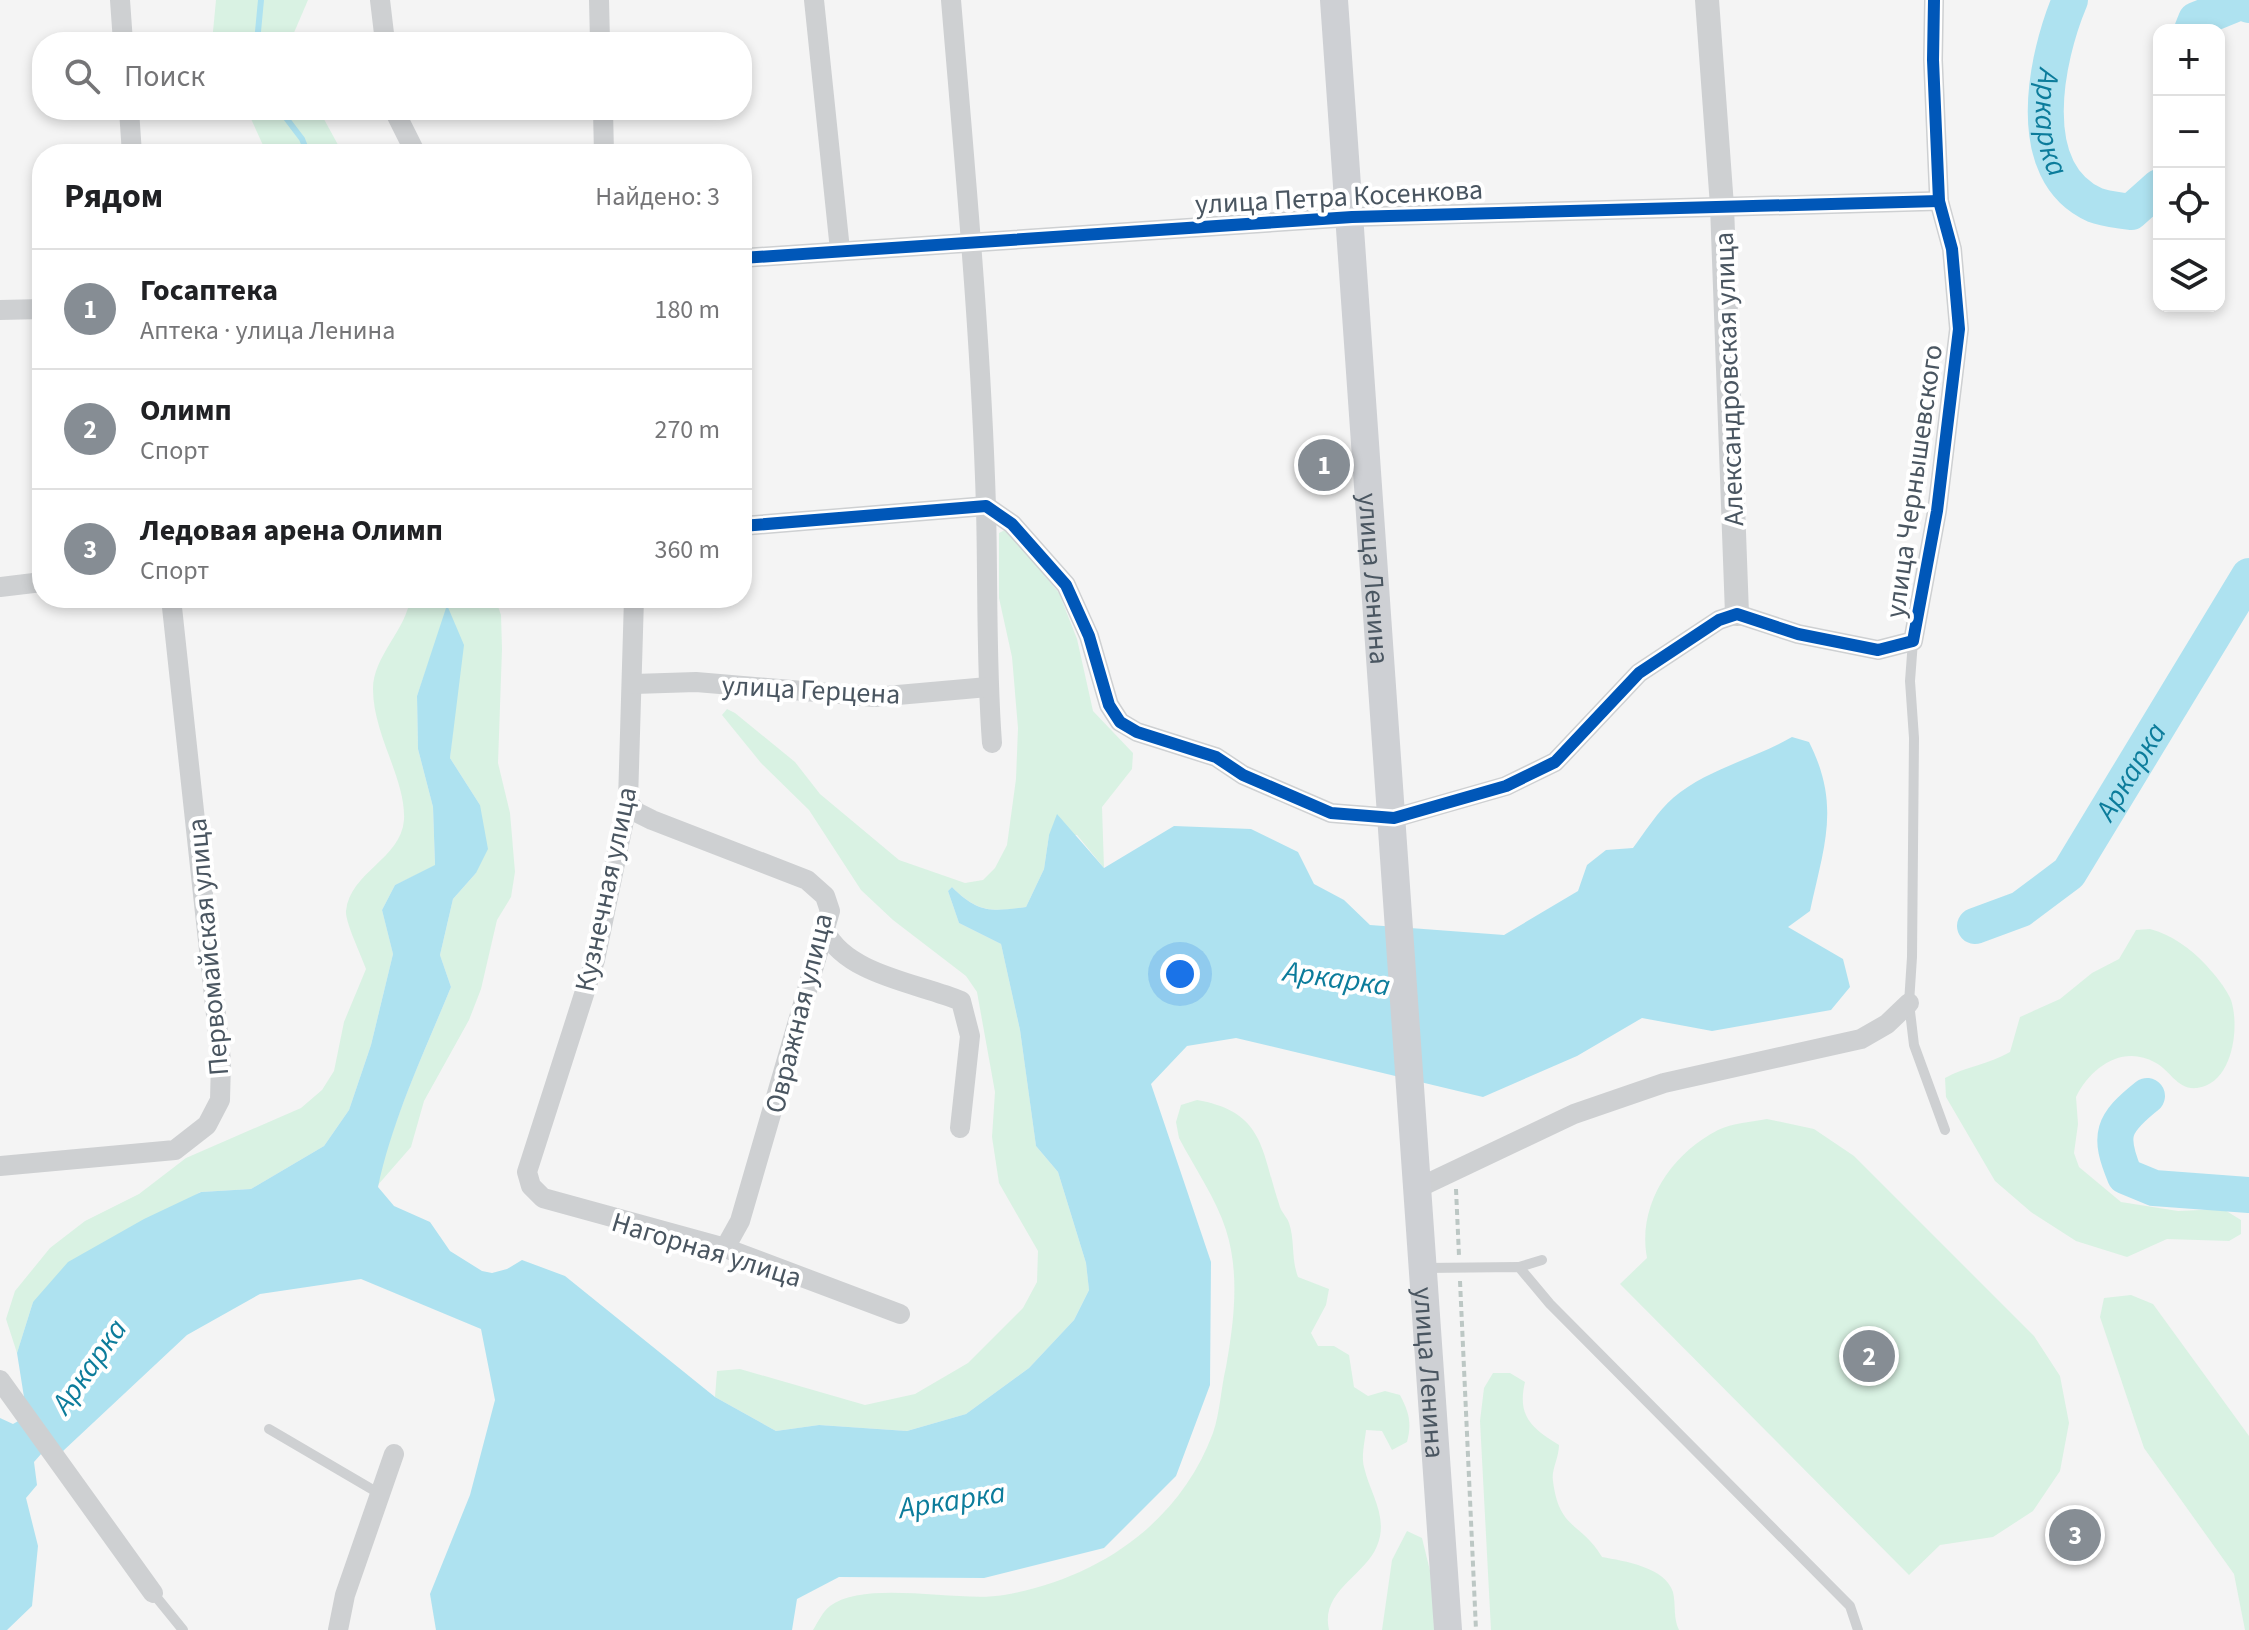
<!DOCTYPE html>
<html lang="ru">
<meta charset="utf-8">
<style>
:root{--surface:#fff;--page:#f6f6f6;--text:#202124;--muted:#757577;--line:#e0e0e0;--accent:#868d94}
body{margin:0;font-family:"Source Sans 3",sans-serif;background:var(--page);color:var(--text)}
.controls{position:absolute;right:24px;top:24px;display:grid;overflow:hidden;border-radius:16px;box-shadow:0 4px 12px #0003}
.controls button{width:72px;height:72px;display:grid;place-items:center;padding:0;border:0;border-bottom:2px solid var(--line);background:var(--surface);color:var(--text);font:40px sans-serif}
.you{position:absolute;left:1180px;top:974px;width:28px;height:28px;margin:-20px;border:6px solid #fff;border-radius:50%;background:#1a73e8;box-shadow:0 0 0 12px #1a73e833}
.badge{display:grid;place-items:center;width:52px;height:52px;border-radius:50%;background:var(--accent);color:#fff;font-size:26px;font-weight:700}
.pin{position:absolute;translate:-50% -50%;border:4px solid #fff;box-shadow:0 2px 8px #0006}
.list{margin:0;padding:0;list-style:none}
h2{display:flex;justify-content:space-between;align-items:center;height:104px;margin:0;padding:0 32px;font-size:34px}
h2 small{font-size:26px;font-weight:400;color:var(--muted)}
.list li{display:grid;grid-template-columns:52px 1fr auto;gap:24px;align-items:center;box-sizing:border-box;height:120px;padding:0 32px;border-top:2px solid var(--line)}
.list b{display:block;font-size:30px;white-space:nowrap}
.list p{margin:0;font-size:26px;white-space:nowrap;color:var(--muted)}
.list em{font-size:26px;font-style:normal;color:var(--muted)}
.icon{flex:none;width:44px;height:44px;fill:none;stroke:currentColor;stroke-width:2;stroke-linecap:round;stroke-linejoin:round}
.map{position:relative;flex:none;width:2249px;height:1630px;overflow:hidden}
.search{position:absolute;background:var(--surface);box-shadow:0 4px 12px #0003;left:32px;top:32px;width:720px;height:88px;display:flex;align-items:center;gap:20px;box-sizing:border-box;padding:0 28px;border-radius:32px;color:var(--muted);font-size:30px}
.panel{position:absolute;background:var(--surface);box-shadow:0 4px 12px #0003;left:32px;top:144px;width:720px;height:464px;border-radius:32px}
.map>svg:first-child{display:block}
.green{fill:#d9f2e3}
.water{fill:#aee2f0}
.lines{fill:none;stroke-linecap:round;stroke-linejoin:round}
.stream{stroke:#aee2f0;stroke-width:6}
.river{stroke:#aee2f0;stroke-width:36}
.path{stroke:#bcc7c4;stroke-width:4;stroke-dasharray:6 4;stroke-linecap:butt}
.service{stroke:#ced0d2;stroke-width:10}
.minor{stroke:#ced0d2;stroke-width:20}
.tertiary{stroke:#ced0d2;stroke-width:24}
.secondary{stroke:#ced0d4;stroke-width:28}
.cycleway-casing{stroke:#fff;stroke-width:17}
.cycleway{stroke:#0057b8;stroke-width:12}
.labels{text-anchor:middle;stroke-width:8;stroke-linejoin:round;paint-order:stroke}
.street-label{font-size:28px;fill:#4a5661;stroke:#fff}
.water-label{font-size:30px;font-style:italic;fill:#0c7c9b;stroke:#fff}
</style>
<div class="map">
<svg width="2249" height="1630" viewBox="0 0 2249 1630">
<rect width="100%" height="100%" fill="#f4f4f4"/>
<g class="green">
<path d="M 216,0 L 308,0 L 290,42 L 212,42 Z"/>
<path d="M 247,110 L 319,110 L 343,154 L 267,154 Z"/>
<path d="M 1007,529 L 1059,593 L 1077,639 L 1093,711 L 1133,753 L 1132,769 L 1102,807 L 1104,868 L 1077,835 L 1049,835 L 1044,869 L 1026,907 C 992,912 978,913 952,887 L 948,891 L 959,923 L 1001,944 L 1020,1030 L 1036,1146 L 1058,1172 L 1086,1263 L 1089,1290 L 1074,1320 L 1029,1368 L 966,1414 L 907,1431 L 819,1425 L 776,1431 L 715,1397 L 717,1371 L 740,1369 L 865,1405 L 915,1394 L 968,1363 L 1023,1308 L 1037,1282 L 1038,1251 L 999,1183 L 992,1137 L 995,1092 L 977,992 L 966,976 L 893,920 L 861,890 L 809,810 L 761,763 L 722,715 L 727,709 L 735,713 L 795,762 L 820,794 L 899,860 L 965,883 L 983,880 L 995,868 L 1007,845 L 1016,779 L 1018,728 L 1012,657 L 999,598 L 999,533 Z"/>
<path d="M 410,598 L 495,598 L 501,615 L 502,649 L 498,763 L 510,813 L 515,872 L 511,897 L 497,920 L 481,989 L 469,1020 L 424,1101 L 411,1147 L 377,1186 C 393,1117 424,1053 451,987 L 440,955 L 453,899 L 476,873 L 480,805 L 450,758 L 455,706 L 448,606 L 417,696 L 418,749 L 433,807 L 435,866 L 395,885 L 382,910 L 393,954 L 371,1045 L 349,1110 L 324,1146 L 251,1189 L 200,1192 L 33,1302 L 17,1353 L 6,1319 L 15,1291 L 50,1248 L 85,1221 L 139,1194 L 186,1158 L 301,1108 L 322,1090 L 334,1071 L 344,1022 L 366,969 C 362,957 345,922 346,911 C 350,872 401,859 404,820 C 406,779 373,735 373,689 C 373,656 407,629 410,598 Z"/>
<path d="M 2150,929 C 2172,935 2190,948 2206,965 C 2215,975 2226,988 2231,1000 C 2240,1027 2233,1084 2197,1088 C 2177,1090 2171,1071 2156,1063 C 2123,1044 2091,1067 2076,1097 L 2078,1124 L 2074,1153 L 2079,1167 L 2121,1202 L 2178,1211 L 2223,1209 L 2241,1220 L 2241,1234 L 2229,1241 L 2167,1239 L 2127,1257 L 2076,1241 L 2031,1212 L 1995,1181 L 1946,1097 L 1945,1078 C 1966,1066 1988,1065 2010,1052 L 2020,1017 L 2060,999 L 2092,973 L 2119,959 L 2136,930 Z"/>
<path d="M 1197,1100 C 1266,1112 1261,1152 1280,1207 C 1282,1213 1287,1217 1289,1223 C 1295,1240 1291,1259 1298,1277 L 1329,1289 L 1326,1305 L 1311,1333 L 1318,1346 L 1334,1346 L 1349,1355 L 1354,1387 L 1368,1396 L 1385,1391 L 1400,1395 C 1409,1412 1412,1423 1407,1442 L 1392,1450 L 1382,1431 L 1366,1430 C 1365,1441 1361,1456 1364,1467 C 1370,1494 1389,1517 1377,1546 C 1365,1576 1320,1591 1329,1630 L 813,1630 C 818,1622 823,1611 830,1606 C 866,1579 960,1603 1004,1595 C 1097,1579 1179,1524 1213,1433 C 1220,1413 1221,1388 1226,1367 C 1234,1322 1240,1274 1226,1230 C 1216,1198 1194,1167 1179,1138 L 1176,1122 L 1181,1105 Z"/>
<path d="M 1767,1119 L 1814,1129 L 1854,1156 L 2034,1336 L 2060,1376 L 2069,1423 L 2060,1471 L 2033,1511 L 1993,1537 L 1940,1545 L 1909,1575 L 1620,1284 L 1647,1258 C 1637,1205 1671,1154 1718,1130 C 1732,1123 1752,1122 1767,1119 Z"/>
<path d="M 2131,1295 L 2153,1304 L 2249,1436 L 2249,1630 L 2245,1630 L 2234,1574 L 2144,1448 L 2100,1317 L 2104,1298 Z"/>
<path d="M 1493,1373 L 1510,1373 L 1525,1382 C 1517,1416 1531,1428 1559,1445 C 1559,1458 1551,1470 1553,1481 C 1559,1530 1581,1522 1602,1557 C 1624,1561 1665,1567 1673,1592 C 1676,1605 1673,1618 1679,1630 L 1491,1630 L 1480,1421 L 1484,1388 Z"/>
<path d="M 1407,1531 L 1422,1538 L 1432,1579 L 1434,1630 L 1382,1630 L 1392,1560 Z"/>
</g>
<path class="water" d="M 447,605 L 464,645 L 450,758 L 480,805 L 488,849 L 476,873 L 453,899 L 440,955 L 451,987 C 424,1053 393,1117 378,1187 L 394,1206 L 430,1222 L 450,1251 L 482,1271 L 492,1273 L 507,1269 L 522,1260 L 565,1276 L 715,1397 L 776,1431 L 819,1425 L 907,1431 L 966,1414 L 1029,1368 L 1074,1320 L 1089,1290 L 1086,1263 L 1058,1172 L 1036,1146 L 1020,1030 L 1001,944 L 959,923 L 948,891 L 952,887 C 978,913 991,912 1026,907 L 1044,869 L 1049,835 L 1057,814 L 1104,868 L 1174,826 L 1251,829 L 1298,852 L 1314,884 L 1344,900 L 1370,925 L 1504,935 L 1578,891 L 1587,865 L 1606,850 L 1633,848 C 1645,832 1658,811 1673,798 C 1707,769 1754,759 1792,737 L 1809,742 C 1841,805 1824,846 1810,911 L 1788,927 L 1843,959 L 1850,987 L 1831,1010 L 1712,1031 L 1642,1018 L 1577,1056 L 1483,1097 L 1236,1038 L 1187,1046 L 1151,1084 L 1211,1262 L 1210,1385 L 1176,1476 L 1104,1548 L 984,1578 L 839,1577 L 797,1599 L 792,1630 L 436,1630 L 430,1594 L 470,1495 L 495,1400 L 481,1329 L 361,1279 L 260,1294 L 187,1335 L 63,1451 L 49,1445 L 34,1462 L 37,1485 L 26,1498 L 38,1546 L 32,1606 L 7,1630 L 0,1630 L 0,1418 L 13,1424 L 27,1416 L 17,1353 L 33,1302 L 68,1262 L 144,1219 L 201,1192 L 251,1189 L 324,1146 L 349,1110 L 371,1045 L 393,954 L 382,910 L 395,885 L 435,865 L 433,807 L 418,749 L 417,696 Z"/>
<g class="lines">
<g class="stream">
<path d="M 257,42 L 261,0"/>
<path d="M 280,110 L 302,139 L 308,154"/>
<path d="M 447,605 L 448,598"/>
</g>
<g class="river">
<path id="s1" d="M 2070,0 C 2046,57 2021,172 2095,205 C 2105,209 2119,210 2131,212 L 2159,187"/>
<path d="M 2192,30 L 2196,20 L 2240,2 L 2249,5"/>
<path id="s2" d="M 1975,926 L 2021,909 L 2069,873 L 2249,576"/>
<path d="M 2147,1096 C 2112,1124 2108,1135 2125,1176 L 2154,1188 L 2249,1195"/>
</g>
<g class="path">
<path d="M 1456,1189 L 1459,1256"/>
<path d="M 1460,1281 L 1476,1630"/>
</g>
<g class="service">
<path d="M 1913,641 L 1910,681 L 1914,738 L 1912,957 L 1909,1003 L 1914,1045 L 1945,1130"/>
<path d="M 1519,1267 L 1542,1260"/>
<path d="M 1424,1268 L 1519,1267 L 1550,1304 L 1850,1606 L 1858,1630"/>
<path d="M 269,1429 L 380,1494"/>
<path d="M 153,1593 L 183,1630"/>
</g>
<g class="minor">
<path d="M 120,0 L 123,42"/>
<path d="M 380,0 L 385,42"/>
<path d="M 599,0 L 600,42"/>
<path d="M 814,0 L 840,250"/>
<path d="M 951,0 C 965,169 981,338 986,507 C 988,586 986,664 992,743"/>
<path d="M 129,110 L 132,154"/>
<path d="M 394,110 L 416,154"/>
<path d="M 603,110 L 604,154"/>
<path d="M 742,258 L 1352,217 L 1939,201"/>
<path d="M 0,310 L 42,309"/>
<path d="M 742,526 L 986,506 L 1012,524 L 1066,585 L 1089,636 L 1109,705 L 1120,722 L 1137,732 L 1216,757 L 1243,775 L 1331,813 L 1394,818 L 1506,786 L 1555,762 L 1639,673 L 1719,620 L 1737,614 L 1798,634 L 1878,650 L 1913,641 L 1937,511 L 1959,329 L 1952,249 L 1939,201 L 1933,60 L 1934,0"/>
<path d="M 0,587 L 42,582"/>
<path d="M 634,598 L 628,801 L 595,960 L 527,1172 L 531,1186 L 543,1198 L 725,1248 L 900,1314"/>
<path d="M 634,684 L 696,682 L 875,697 L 988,687"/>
<path d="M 628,801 L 636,812 L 652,820 L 807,880 L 825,896 L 830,911 L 740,1221 L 725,1248"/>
<path d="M 825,931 C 847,975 918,983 961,1001 L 970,1036 L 960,1128"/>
<path d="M 0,1166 L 175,1150 L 207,1125 L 220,1100 L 221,1061 L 171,598"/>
<path d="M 1418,1188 L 1574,1114 L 1664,1083 L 1861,1039 L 1887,1024 L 1909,1003"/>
<path d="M 0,1380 L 153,1593"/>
<path d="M 338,1630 L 345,1595 L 394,1454"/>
</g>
<path class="tertiary" d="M 1707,0 L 1722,206 L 1737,614"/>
<path class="secondary" id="s3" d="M 1334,0 L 1448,1630"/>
<g class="cycleway-casing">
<g id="cycleway">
<path d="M 742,258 L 1352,217 L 1939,201"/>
<path d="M 742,526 L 986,506 L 1012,524 L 1066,585 L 1089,636 L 1109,705 L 1120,722 L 1137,732 L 1216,757 L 1243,775 L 1331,813 L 1394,818 L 1506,786 L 1555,762 L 1639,673 L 1719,620 L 1737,614 L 1798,634 L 1878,650 L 1913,641 L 1937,511 L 1959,329 L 1952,249 L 1939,201 L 1933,60 L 1934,0"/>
</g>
</g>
<use href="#cycleway" class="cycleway"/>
</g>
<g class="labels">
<g class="street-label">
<text transform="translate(1339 196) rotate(-3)" y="10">улица Петра Косенкова</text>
<text transform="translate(1728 379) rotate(-92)" y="10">Александровская улица</text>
<text transform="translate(1913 481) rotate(-82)" y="10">улица Чернышевского</text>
<text dy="10" stroke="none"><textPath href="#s3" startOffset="580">улица Ленина</textPath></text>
<text transform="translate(811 689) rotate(3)" y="10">улица Герцена</text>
<text transform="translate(605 889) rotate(-78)" y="10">Кузнечная улица</text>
<text transform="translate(207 947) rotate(-95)" y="10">Первомайская улица</text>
<text transform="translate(798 1013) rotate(-76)" y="10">Овражная улица</text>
<text transform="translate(707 1249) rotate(17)" y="10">Нагорная улица</text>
<text dy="10" stroke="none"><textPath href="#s3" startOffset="1376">улица Ленина</textPath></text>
</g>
<g class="water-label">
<text dy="10" stroke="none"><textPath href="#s1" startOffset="126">Аркарка</textPath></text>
<text dy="10" stroke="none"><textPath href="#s2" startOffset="228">Аркарка</textPath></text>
<text transform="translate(1337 978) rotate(8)" y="10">Аркарка</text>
<text transform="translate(89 1366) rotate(-55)" y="10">Аркарка</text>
<text transform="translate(952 1500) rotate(-9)" y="10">Аркарка</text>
</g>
</g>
</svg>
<div class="controls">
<button>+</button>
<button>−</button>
<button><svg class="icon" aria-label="locate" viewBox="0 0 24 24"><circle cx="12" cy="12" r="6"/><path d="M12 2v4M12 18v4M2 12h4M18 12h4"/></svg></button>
<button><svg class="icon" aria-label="layers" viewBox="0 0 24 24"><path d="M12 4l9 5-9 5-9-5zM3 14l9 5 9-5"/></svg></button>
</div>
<div class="you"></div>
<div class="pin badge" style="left:1324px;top:465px">1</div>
<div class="pin badge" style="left:1869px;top:1356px">2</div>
<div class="pin badge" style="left:2075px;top:1535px">3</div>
<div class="search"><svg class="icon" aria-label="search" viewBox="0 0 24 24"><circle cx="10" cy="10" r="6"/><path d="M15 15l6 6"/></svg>Поиск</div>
<section class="panel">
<h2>Рядом<small>Найдено: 3</small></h2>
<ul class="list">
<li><span class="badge">1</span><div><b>Госаптека</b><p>Аптека · улица Ленина</p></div><em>180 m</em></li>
<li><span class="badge">2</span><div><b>Олимп</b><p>Спорт</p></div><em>270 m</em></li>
<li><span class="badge">3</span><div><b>Ледовая арена Олимп</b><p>Спорт</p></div><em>360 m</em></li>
</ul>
</section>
</div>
